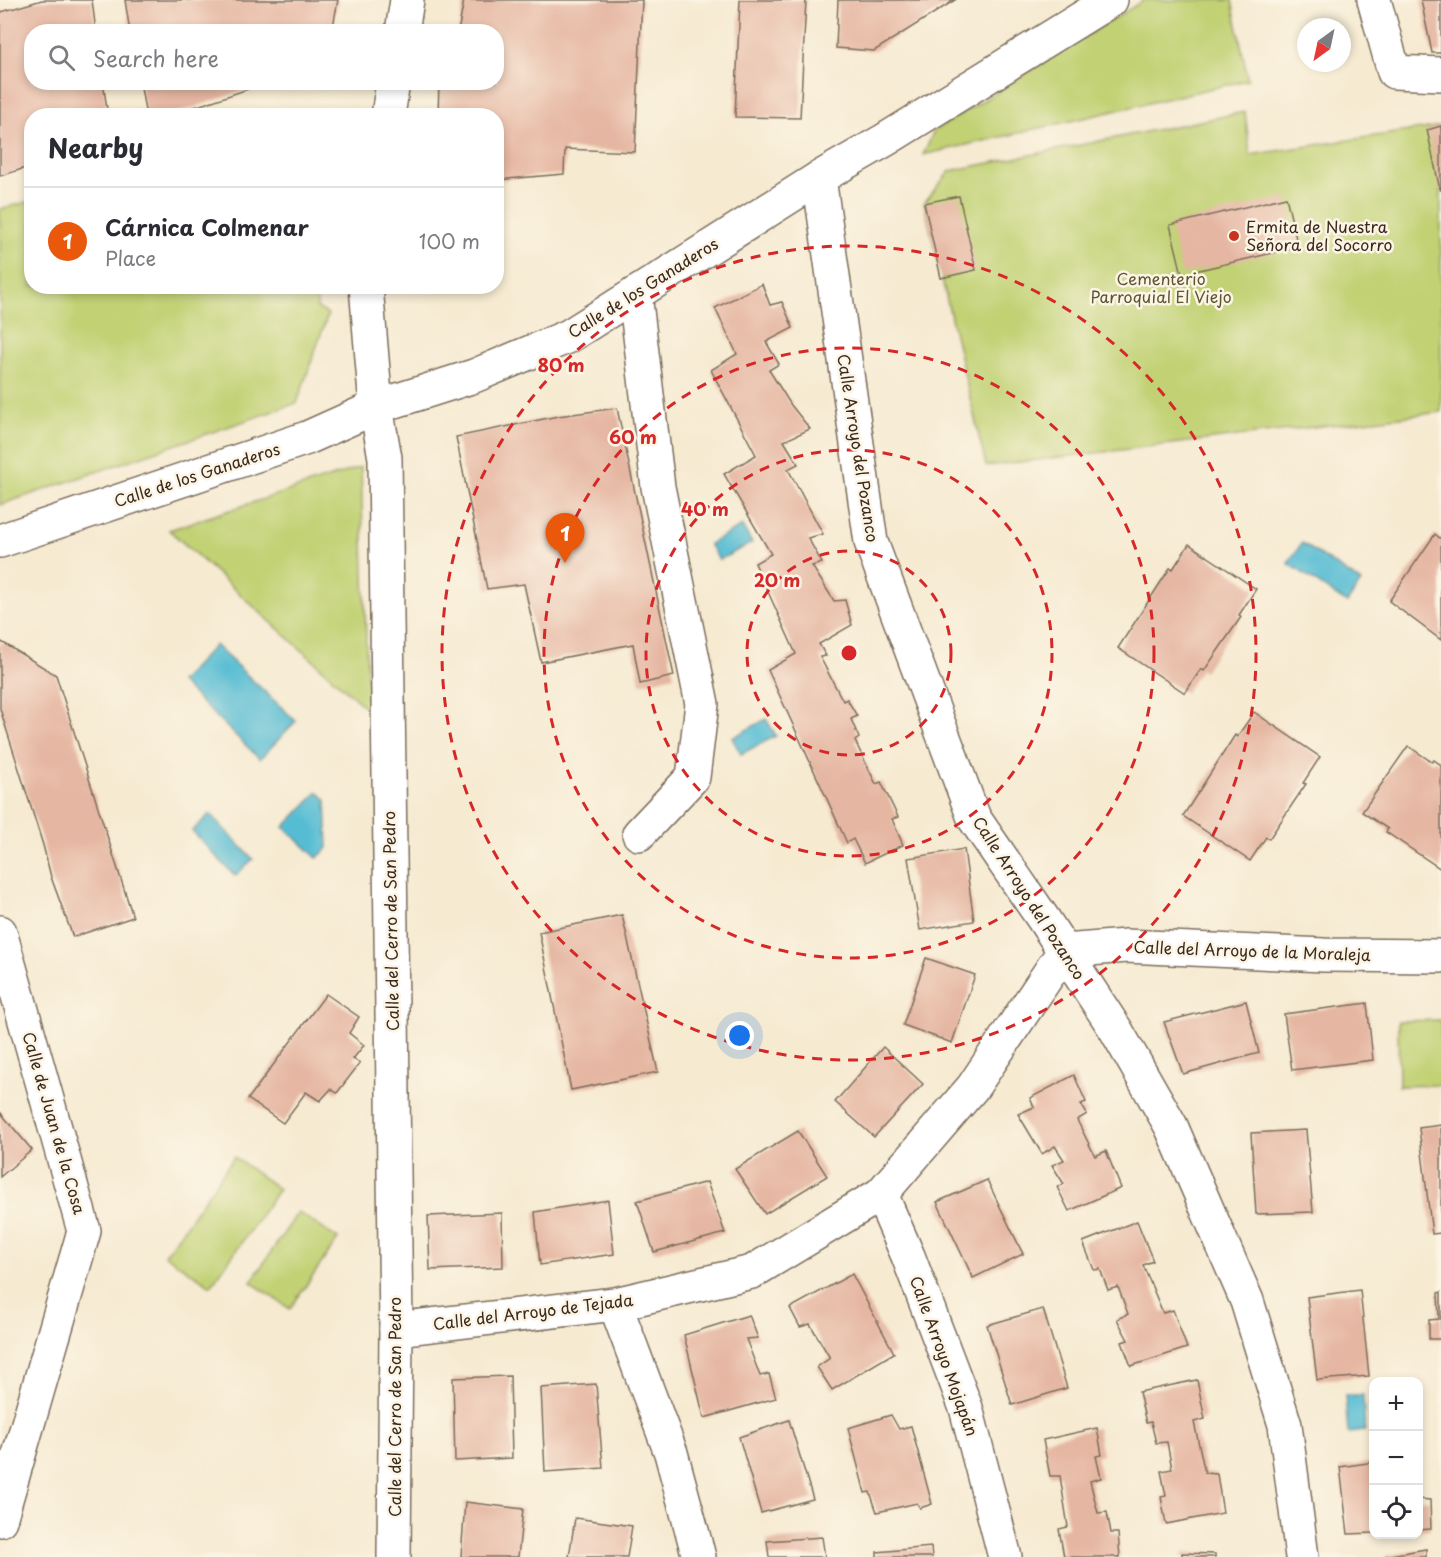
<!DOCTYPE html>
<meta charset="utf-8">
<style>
:root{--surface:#fff;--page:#f2f2f3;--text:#2b2b33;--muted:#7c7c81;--line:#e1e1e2;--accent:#ea580c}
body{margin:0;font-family:"Playpen Sans",sans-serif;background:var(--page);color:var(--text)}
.controls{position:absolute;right:18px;bottom:18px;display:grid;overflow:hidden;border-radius:12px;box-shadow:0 3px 9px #0003}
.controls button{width:54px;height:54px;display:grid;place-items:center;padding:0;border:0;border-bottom:2px solid var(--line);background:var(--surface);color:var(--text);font:30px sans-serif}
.compass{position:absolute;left:1297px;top:18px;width:54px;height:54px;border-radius:50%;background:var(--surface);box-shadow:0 3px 9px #0003;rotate:213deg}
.you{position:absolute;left:740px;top:1036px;width:21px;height:21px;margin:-15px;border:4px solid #fff;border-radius:50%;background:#1a73e8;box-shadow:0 0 0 9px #1a73e833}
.badge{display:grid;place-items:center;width:39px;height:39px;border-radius:50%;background:var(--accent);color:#fff;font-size:20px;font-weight:700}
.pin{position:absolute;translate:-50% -50px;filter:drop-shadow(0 2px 3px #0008)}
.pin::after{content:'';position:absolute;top:32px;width:21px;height:18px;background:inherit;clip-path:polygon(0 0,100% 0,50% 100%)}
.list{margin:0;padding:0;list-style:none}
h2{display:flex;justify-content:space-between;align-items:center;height:78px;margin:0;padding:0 24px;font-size:26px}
h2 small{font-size:20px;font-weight:400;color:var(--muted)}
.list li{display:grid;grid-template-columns:39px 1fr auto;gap:18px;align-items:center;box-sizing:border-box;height:108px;padding:0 24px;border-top:2px solid var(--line)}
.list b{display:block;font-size:22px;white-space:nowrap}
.list p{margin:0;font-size:20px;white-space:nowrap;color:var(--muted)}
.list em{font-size:20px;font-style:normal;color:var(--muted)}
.icon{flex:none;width:33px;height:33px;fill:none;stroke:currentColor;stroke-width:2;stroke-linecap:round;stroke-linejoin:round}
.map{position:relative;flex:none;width:1441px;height:1557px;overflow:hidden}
.search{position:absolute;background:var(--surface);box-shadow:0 3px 9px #0003;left:24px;top:24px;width:480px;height:66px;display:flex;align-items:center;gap:15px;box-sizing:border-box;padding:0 21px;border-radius:24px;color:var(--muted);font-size:22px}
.panel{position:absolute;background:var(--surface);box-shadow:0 3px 9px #0003;left:24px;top:108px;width:480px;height:186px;border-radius:24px}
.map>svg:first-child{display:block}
.green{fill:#c1d173;stroke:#7e7e48;stroke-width:1.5}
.water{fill:#55bcd3;stroke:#487378;stroke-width:1.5}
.building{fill:#e5b6a1}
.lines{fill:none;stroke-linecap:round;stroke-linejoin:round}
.minor-casing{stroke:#7c6d5d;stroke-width:36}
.minor{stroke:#fff;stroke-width:33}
.ring{fill:none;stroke:#d62828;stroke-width:3;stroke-dasharray:10 8}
.poi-dot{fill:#c8321e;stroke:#fcf5e5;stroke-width:2}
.labels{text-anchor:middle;stroke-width:5;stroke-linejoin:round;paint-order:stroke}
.poi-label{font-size:16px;fill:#3b2a1e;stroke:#fcf5e5;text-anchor:start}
.park-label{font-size:16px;fill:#5c5433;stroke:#fcf5e5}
.street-label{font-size:16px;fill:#3b2a1e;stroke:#fcf5e5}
.centre{fill:#d62828;stroke:#fcf5e5;stroke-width:3}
.ring-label{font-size:18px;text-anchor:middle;font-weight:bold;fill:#d62828;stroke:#fcf5e5;stroke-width:5;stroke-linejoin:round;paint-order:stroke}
</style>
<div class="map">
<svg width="1441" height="1557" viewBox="0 0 1441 1557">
<rect width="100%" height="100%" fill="#fcf5e5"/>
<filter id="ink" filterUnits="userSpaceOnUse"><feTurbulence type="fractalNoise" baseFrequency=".0167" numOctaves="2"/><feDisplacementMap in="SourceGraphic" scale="12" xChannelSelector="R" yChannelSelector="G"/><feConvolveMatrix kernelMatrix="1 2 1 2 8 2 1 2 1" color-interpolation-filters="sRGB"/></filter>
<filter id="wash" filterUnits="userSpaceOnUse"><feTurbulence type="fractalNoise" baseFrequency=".008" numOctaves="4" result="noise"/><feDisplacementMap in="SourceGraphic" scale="24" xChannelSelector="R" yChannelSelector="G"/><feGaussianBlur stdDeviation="1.35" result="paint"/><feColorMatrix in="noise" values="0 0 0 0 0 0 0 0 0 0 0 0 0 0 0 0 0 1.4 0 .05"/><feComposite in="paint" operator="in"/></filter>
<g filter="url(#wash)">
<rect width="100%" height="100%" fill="#f6ead1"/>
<g class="green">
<path d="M 1144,0 L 1232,0 L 1248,80 L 923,155 L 934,131 Z"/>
<path d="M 1245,112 L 1250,155 L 1441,126 L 1441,412 L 986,466 L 924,203 L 950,171 Z"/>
<path d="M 31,201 L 32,286 L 321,287 L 319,287 L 317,298 L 317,308 L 328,314 L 297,403 L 0,505 L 0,209 Z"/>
<path d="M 361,467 L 368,710 L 169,530 Z"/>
<path d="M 1441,1020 L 1441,1085 L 1399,1086 L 1398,1021 Z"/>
<path d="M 234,1157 L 279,1189 L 211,1286 L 165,1255 Z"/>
<path d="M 298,1212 L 338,1239 L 290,1309 L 251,1282 Z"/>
</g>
<g class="water">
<path d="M 742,526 L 752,543 L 719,560 L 709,544 Z"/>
<path d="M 1302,543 L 1361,582 L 1347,603 L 1288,563 Z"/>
<path d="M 215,645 L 296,721 L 260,759 L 180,682 Z"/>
<path d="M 766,719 L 776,736 L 741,754 L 732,738 Z"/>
<path d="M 318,792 L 326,800 L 328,848 L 317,858 L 284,827 Z"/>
<path d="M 210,814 L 253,859 L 235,876 L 192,831 Z"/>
<path d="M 1345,1395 L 1363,1395 L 1365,1431 L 1348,1433 Z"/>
</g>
<g id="blocks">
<g class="building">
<path d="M 42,0 L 92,0 L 96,32 L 32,32 L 32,82 L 103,82 L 108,116 L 32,116 L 32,166 L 0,176 L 0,15 L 1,12 Z"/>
<path d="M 125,0 L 338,0 L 332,32 L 130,32 Z"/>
<path d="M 464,0 L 642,0 L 635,152 L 565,149 L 564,174 L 496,180 L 496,116 L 438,116 L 439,82 L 496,82 L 496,32 L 458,32 Z"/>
<path d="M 740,0 L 806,0 L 800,118 L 735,117 Z"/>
<path d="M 838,0 L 955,0 L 874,51 L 836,48 Z"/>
<path d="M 1421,0 L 1441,0 L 1441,53 L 1432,53 Z"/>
<path d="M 140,82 L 266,82 L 266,83 L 168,116 L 146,116 Z"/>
<path d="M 1441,126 L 1441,190 L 1440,190 L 1427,130 Z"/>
<path d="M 959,196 L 976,270 L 941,278 L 924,203 Z"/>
<path d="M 1286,197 L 1298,247 L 1182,274 L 1170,225 Z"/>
<path d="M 762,284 L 770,305 L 782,302 L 793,328 L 766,342 L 779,364 L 769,370 L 791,405 L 810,429 L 784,441 L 798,464 L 788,469 L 823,534 L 808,538 L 822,563 L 812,566 L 834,601 L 845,600 L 852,625 L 819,644 L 826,656 L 820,657 L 843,701 L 847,699 L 857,716 L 851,719 L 859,738 L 855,741 L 876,784 L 881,782 L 898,817 L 892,819 L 903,845 L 865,863 L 853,839 L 847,843 L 768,670 L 796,654 L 755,563 L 771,554 L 724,474 L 756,455 L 711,370 L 737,354 L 715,308 Z"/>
<path d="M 617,408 L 674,676 L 640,684 L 633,644 L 541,662 L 524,584 L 487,589 L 456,437 L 558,416 Z"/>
<path d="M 1435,534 L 1441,539 L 1441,640 L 1389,601 Z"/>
<path d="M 1189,544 L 1256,589 L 1239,615 L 1241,617 L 1204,671 L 1201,669 L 1185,693 L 1118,648 L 1170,568 L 1173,569 Z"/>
<path d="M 0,641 L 56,675 L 133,917 L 73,937 L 51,877 L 43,845 L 0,709 Z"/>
<path d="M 1254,712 L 1320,757 L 1303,783 L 1306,784 L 1269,839 L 1266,837 L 1250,861 L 1183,816 L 1235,735 L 1237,737 Z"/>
<path d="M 1408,746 L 1432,762 L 1434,760 L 1441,765 L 1441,869 L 1386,832 L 1388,829 L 1362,812 Z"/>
<path d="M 964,849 L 974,921 L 920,930 L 908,858 Z"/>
<path d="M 622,915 L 658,1072 L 571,1090 L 539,932 Z"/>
<path d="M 926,958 L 975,975 L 952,1043 L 903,1025 Z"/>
<path d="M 326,994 L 359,1017 L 349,1033 L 364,1045 L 353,1059 L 360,1063 L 337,1093 L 331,1089 L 320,1101 L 306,1092 L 283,1123 L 248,1099 Z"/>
<path d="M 1246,1001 L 1259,1053 L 1183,1074 L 1164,1022 Z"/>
<path d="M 1367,1003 L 1373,1060 L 1292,1070 L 1284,1014 Z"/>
<path d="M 883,1047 L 923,1084 L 874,1137 L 835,1102 Z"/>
<path d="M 1074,1075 L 1086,1102 L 1081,1104 L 1087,1114 L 1077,1120 L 1095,1156 L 1106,1151 L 1121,1188 L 1069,1211 L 1057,1187 L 1064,1184 L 1052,1165 L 1064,1160 L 1055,1146 L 1042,1154 L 1018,1114 L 1034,1107 L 1030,1098 Z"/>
<path d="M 0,1112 L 32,1150 L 0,1177 Z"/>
<path d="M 1441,1125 L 1441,1233 L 1432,1234 L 1419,1128 Z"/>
<path d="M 1306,1130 L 1313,1212 L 1256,1214 L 1251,1133 Z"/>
<path d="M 798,1131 L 827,1176 L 765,1214 L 735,1169 Z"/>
<path d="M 987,1180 L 1023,1254 L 973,1278 L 937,1202 Z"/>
<path d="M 707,1182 L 725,1233 L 654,1252 L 637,1201 Z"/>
<path d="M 608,1200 L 614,1254 L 540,1265 L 535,1212 Z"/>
<path d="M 502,1213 L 503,1267 L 430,1270 L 428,1216 Z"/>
<path d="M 1137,1221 L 1153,1261 L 1143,1265 L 1163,1313 L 1173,1310 L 1187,1348 L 1131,1366 L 1122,1342 L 1128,1340 L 1117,1319 L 1128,1314 L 1118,1287 L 1108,1290 L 1100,1269 L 1094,1270 L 1083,1242 Z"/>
<path d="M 852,1274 L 894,1353 L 832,1390 L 817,1367 L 830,1358 L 810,1324 L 800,1327 L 790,1308 Z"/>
<path d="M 1360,1290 L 1369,1376 L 1317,1380 L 1307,1297 Z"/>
<path d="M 1441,1292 L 1441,1339 L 1429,1339 L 1429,1320 L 1439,1319 L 1438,1293 Z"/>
<path d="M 1043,1309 L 1067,1388 L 1012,1405 L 987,1325 Z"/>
<path d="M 749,1315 L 758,1338 L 746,1339 L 760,1376 L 769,1374 L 776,1398 L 704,1418 L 684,1335 Z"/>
<path d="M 510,1376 L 512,1458 L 455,1461 L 453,1378 Z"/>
<path d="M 1197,1380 L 1205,1419 L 1194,1422 L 1205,1473 L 1217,1474 L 1223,1513 L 1166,1524 L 1161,1497 L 1166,1496 L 1161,1471 L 1172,1469 L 1167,1442 L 1156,1443 L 1151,1422 L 1146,1423 L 1139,1392 Z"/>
<path d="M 596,1384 L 603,1468 L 545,1472 L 541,1388 Z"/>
<path d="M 891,1415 L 899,1429 L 911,1426 L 932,1504 L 920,1508 L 917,1503 L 877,1512 L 870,1492 L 865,1493 L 848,1428 Z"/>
<path d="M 789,1420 L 813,1499 L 761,1513 L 739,1437 Z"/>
<path d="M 1097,1428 L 1102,1455 L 1096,1456 L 1101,1478 L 1090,1481 L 1098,1513 L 1107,1512 L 1111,1533 L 1118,1533 L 1120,1557 L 1064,1557 L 1059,1529 L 1068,1527 L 1060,1476 L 1050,1476 L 1043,1440 Z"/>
<path d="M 1374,1462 L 1374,1533 L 1348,1534 L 1340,1467 Z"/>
<path d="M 1418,1499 L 1430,1500 L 1431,1529 L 1418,1530 Z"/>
<path d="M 465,1502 L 523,1509 L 518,1557 L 461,1557 Z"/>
<path d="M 575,1518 L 632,1526 L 627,1557 L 569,1557 Z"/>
<path d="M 822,1537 L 825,1557 L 769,1557 L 767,1541 Z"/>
<path d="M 931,1547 L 932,1557 L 877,1557 L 877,1552 Z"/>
<path d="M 1426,1549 L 1426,1557 L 1385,1557 L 1385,1556 Z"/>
<path d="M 1182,1553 L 1215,1554 L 1215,1557 L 1182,1557 Z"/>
</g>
</g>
</g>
<g filter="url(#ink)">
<use href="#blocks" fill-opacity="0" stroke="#7c6d5d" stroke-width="1.5"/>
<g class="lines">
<g class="minor-casing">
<g id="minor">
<path d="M 1374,0 L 1394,72 L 1441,74"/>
<path d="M 402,32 L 407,0"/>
<path d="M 388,116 L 393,82"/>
<path d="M 819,178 L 871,542 L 974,818 L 1044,920 L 1116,1030 L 1171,1126 L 1247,1301 L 1285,1425 L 1302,1557"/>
<path d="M 366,286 L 376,407 L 385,458 L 396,1329 L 394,1557"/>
<path d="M 635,294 L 658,487 L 702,704 L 693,777 L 639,834"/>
<path d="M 0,541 L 307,438 L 376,407 L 474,376 L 569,336 L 819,178 L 885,140 L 1111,0"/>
<path d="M 0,932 L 84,1231 L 0,1520"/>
<path d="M 881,1194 L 908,1256 L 966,1408 L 1005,1557"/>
<path d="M 615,1304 L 671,1453 L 699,1557"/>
<path d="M 396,1329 L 615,1304 L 752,1272 L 881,1194 L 973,1087 L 1064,951 L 1126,946 L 1324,955 L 1441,956"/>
</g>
</g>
<use href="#minor" class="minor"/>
</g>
</g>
<g class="ring">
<circle cx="849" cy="653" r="102"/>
<circle cx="849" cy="653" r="203"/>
<circle cx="849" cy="653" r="305"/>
<circle cx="849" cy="653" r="407"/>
</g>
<circle class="poi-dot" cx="1234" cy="236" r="6"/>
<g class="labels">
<g class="poi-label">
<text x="1246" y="233">Ermita de Nuestra<tspan x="1246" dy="18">Señora del Socorro</tspan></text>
</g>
<g class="park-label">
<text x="1161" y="285">Cementerio<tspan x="1161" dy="18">Parroquial El Viejo</tspan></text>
</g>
<g class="street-label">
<text transform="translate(643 288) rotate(-32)" y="6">Calle de los Ganaderos</text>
<text transform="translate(858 448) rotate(81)" y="6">Calle Arroyo del Pozanco</text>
<text transform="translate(197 475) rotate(-18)" y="6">Calle de los Ganaderos</text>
<text transform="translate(1029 898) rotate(57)" y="6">Calle Arroyo del Pozanco</text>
<text transform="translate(391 921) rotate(-91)" y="6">Calle del Cerro de San Pedro</text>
<text transform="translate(1252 951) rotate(2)" y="6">Calle del Arroyo de la Moraleja</text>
<text transform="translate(54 1123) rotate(74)" y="6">Calle de Juan de la Cosa</text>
<text transform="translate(533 1312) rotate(-7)" y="6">Calle del Arroyo de Tejada</text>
<text transform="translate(944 1356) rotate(70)" y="6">Calle Arroyo Mojapán</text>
<text transform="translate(395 1407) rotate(-90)" y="6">Calle del Cerro de San Pedro</text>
</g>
</g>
<circle cx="849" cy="653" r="9" class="centre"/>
<g class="ring-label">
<text x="561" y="372">80 m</text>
<text x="633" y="444">60 m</text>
<text x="705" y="516">40 m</text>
<text x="777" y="587">20 m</text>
</g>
</svg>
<div class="controls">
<button>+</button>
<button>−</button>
<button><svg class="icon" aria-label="locate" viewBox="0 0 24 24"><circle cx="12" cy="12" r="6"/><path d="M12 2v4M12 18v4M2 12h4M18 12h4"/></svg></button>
</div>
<svg class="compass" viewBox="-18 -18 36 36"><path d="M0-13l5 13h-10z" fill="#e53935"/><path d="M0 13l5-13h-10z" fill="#7c7c81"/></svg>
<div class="you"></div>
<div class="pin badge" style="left:565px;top:563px">1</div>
<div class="search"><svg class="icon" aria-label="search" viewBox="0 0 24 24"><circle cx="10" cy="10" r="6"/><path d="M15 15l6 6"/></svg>Search here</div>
<section class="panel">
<h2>Nearby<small></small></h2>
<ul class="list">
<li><span class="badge">1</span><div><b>Cárnica Colmenar</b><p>Place</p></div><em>100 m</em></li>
</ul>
</section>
</div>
